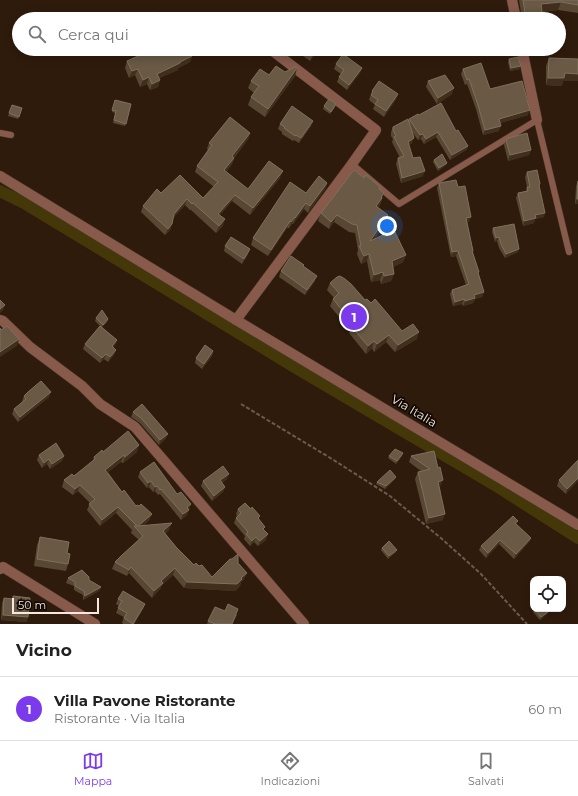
<!DOCTYPE html>
<html lang="it">
<meta charset="utf-8">
<style>
:root{--surface:#fff;--page:#f2f2f2;--text:#222;--muted:#767676;--line:#e0e0e0;--accent:#7c3aed}
body{margin:0;font-family:Montserrat,sans-serif;background:var(--page);color:var(--text)}
.controls{position:absolute;right:12px;bottom:12px;display:grid;overflow:hidden;border-radius:8px;box-shadow:0 2px 10px #0003}
.controls button{width:36px;height:36px;display:grid;place-items:center;padding:0;border:0;border-bottom:1px solid var(--line);background:var(--surface);color:var(--text);font:20px sans-serif}
.scale{position:absolute;left:12px;bottom:10px;width:87px;box-sizing:border-box;padding-left:4px;border:2px solid #f7e8df;border-top:0;font-size:11px;line-height:14px;white-space:nowrap;color:#f7e8df;-webkit-text-stroke:3px #110803;paint-order:stroke}
.you{position:absolute;left:387px;top:226px;width:14px;height:14px;margin:-10px;border:3px solid #fff;border-radius:50%;background:#1a73e8;box-shadow:0 0 0 6px #1a73e833}
.badge{display:grid;place-items:center;width:26px;height:26px;border-radius:50%;background:var(--accent);color:#fff;font-size:13px;font-weight:700}
.pin{position:absolute;translate:-50% -50%;border:2px solid #fff;box-shadow:0 1px 4px #0006}
.list{margin:0;padding:0;list-style:none}
h2{display:flex;justify-content:space-between;align-items:center;height:52px;margin:0;padding:0 16px;font-size:17px}
h2 small{font-size:13px;font-weight:400;color:var(--muted)}
.list li{display:grid;grid-template-columns:26px 1fr auto;gap:12px;align-items:center;box-sizing:border-box;height:64px;padding:0 16px;border-top:1px solid var(--line)}
.list b{display:block;font-size:15px;white-space:nowrap}
.list p{margin:0;font-size:13px;white-space:nowrap;color:var(--muted)}
.list em{font-size:13px;font-style:normal;color:var(--muted)}
.icon{flex:none;width:22px;height:22px;fill:none;stroke:currentColor;stroke-width:2;stroke-linecap:round;stroke-linejoin:round}
.map{position:relative;flex:none;width:578px;height:624px;overflow:hidden}
.search{position:absolute;background:var(--surface);box-shadow:0 2px 10px #0003;left:12px;right:12px;top:12px;height:44px;display:flex;align-items:center;gap:10px;box-sizing:border-box;padding:0 14px;border-radius:22px;color:var(--muted);font-size:15px}
.sheet{height:116px;background:var(--surface)}
nav{display:flex;justify-content:space-around;align-items:center;box-sizing:border-box;height:56px;border-top:1px solid var(--line);background:var(--surface);font-size:11px;color:var(--muted)}
nav a{display:grid;justify-items:center;gap:2px}
nav .on{color:var(--accent)}
.map>svg:first-child{display:block}
.lines{fill:none;stroke-linecap:round;stroke-linejoin:round}
.canal{stroke:#453808;stroke-width:12}
.service-casing{stroke:#4b382a;stroke-width:7}
.minor-casing{stroke:#4b382a;stroke-width:11}
.tertiary-casing{stroke:#4b382a;stroke-width:11}
.path{stroke:#6d5a4d;stroke-width:2;stroke-dasharray:4 2;stroke-linecap:butt}
.service{stroke:#875a4c;stroke-width:6}
.minor{stroke:#875a4c;stroke-width:10}
.tertiary{stroke:#875a4c;stroke-width:10}
.wall{fill:#584833}
.shaded-wall{fill:#402f1c}
.building{fill:#695945;stroke:#7f705e}
.labels{text-anchor:middle;stroke-width:3.5;stroke-linejoin:round;paint-order:stroke}
.street-label{font-size:12px;fill:#f7e8df;stroke:#110803}
</style>
<div class="map">
<svg width="578" height="624" viewBox="0 0 578 624">
<rect width="100%" height="100%" fill="#2f1b0c"/>
<g class="lines">
<path class="canal" d="M 0,191 L 26,204 L 293,366 L 495,485 L 578,538"/>
<g class="service-casing">
<g id="service">
<path d="M 0,133 L 11,135"/>
<path d="M 352,164 L 399,204 L 537,120 L 569,252"/>
</g>
</g>
<g class="minor-casing">
<g id="minor">
<path d="M 512,0 L 516,19"/>
<path d="M 522,49 L 537,120"/>
<path d="M 0,320 L 3,321 L 30,347 L 82,386 L 100,404 L 135,427 L 304,624"/>
<path d="M 236,320 L 352,164 L 376,130 L 274,52"/>
<path d="M 0,569 L 3,567 L 95,624"/>
</g>
</g>
<g class="tertiary-casing">
<path id="tertiary" d="M 0,176 L 236,320 L 578,525"/>
</g>
<path class="path" d="M 241,404 L 332,459 L 390,496 L 442,539 L 481,574 L 527,624"/>
<use href="#service" class="service"/>
<use href="#minor" class="minor"/>
<use href="#tertiary" class="tertiary"/>
</g>
<g class="wall">
<path d="M 519,0 L 578,0 L 578,13 L 558,10 L 542,12 L 543,19 L 522,19 Z"/>
<path d="M 296,49 L 319,49 L 310,61 L 299,53 L 300,52 Z"/>
<path d="M 447,49 L 458,49 L 454,55 Z"/>
<path d="M 192,56 L 190,62 L 178,68 L 178,70 L 159,78 L 160,80 L 158,87 L 150,90 L 147,84 L 140,87 L 135,75 L 129,78 L 125,68 L 127,61 Z"/>
<path d="M 549,58 L 578,59 L 578,81 L 563,81 L 562,86 L 546,85 L 546,66 Z"/>
<path d="M 509,59 L 520,69 L 510,71 L 508,62 Z"/>
<path d="M 336,64 L 362,68 L 360,73 L 347,90 L 337,82 L 339,77 L 341,74 L 334,69 Z"/>
<path d="M 297,68 L 295,76 L 265,117 L 248,105 L 251,97 L 254,93 L 248,88 L 251,81 L 269,75 L 285,72 Z"/>
<path d="M 463,69 L 490,89 L 528,115 L 500,123 L 499,131 L 483,135 L 476,109 L 467,84 L 465,85 L 461,74 Z"/>
<path d="M 428,81 L 452,94 L 437,104 L 426,87 Z"/>
<path d="M 372,91 L 398,94 L 396,99 L 384,117 L 373,109 L 375,105 L 369,100 Z"/>
<path d="M 115,100 L 131,104 L 125,126 L 113,123 L 115,113 L 112,112 Z"/>
<path d="M 12,105 L 22,108 L 18,119 L 8,116 Z"/>
<path d="M 324,106 L 335,107 L 330,114 L 323,109 Z"/>
<path d="M 419,115 L 456,131 L 468,146 L 466,150 L 450,160 L 436,137 L 424,144 L 421,139 L 418,140 L 412,132 L 412,143 L 409,145 L 413,158 L 423,176 L 401,183 L 396,164 L 398,158 L 400,158 L 392,142 L 393,139 L 391,136 L 391,132 L 393,127 Z"/>
<path d="M 280,124 L 311,126 L 299,143 L 294,140 L 293,141 L 282,134 L 282,132 L 278,129 Z"/>
<path d="M 250,133 L 248,139 L 234,158 L 232,164 L 226,172 L 248,189 L 280,178 L 250,215 L 232,201 L 220,215 L 223,226 L 216,233 L 191,210 L 190,210 L 185,205 L 173,218 L 170,230 L 165,235 L 141,212 L 143,206 L 161,193 L 203,198 L 214,187 L 195,172 L 197,166 L 208,150 L 207,149 L 209,143 Z"/>
<path d="M 506,140 L 531,150 L 529,155 L 508,161 L 504,145 Z"/>
<path d="M 434,160 L 447,163 L 446,165 L 438,171 L 433,162 Z"/>
<path d="M 527,172 L 539,186 L 544,217 L 535,219 L 534,223 L 523,226 L 516,198 L 518,193 L 526,191 L 527,187 L 525,177 Z"/>
<path d="M 578,181 L 578,210 L 578,204 L 575,204 L 576,186 Z"/>
<path d="M 327,183 L 325,189 L 308,213 L 304,209 L 293,224 L 292,224 L 289,228 L 287,228 L 268,256 L 251,245 L 253,238 L 306,193 Z"/>
<path d="M 439,183 L 458,187 L 469,222 L 467,222 L 473,251 L 473,252 L 479,272 L 479,274 L 484,292 L 482,297 L 475,299 L 473,303 L 463,306 L 462,304 L 453,306 L 450,294 L 452,290 L 466,285 L 456,256 L 451,257 L 437,188 Z"/>
<path d="M 379,189 L 384,193 L 380,205 L 378,207 L 385,223 L 374,240 L 406,255 L 403,262 L 393,267 L 394,274 L 391,281 L 381,284 L 380,280 L 371,282 L 367,261 L 361,264 L 357,254 L 358,250 L 355,233 L 349,232 L 334,222 L 329,229 L 318,221 L 321,213 Z"/>
<path d="M 493,228 L 518,252 L 505,258 L 499,248 L 497,241 L 495,242 L 492,232 Z"/>
<path d="M 225,246 L 248,254 L 242,264 L 224,251 Z"/>
<path d="M 304,267 L 315,281 L 305,295 L 279,277 L 281,271 Z"/>
<path d="M 330,283 L 371,303 L 402,331 L 417,339 L 395,352 L 386,342 L 374,352 L 372,348 L 366,354 L 349,333 L 350,330 L 330,306 L 333,299 L 334,298 L 327,290 Z"/>
<path d="M 96,318 L 108,319 L 107,322 L 102,327 L 117,340 L 115,345 L 113,348 L 114,355 L 108,362 L 104,359 L 100,363 L 83,349 L 85,344 L 100,326 L 95,321 Z"/>
<path d="M 213,351 L 212,356 L 202,369 L 195,363 L 196,358 Z"/>
<path d="M 28,392 L 49,397 L 18,422 L 12,414 L 14,409 L 23,402 L 22,401 L 24,396 Z"/>
<path d="M 142,404 L 166,438 L 159,445 L 140,423 L 131,417 L 133,412 Z"/>
<path d="M 434,451 L 440,487 L 443,520 L 426,524 L 415,479 L 418,472 L 421,471 L 409,462 L 411,456 Z"/>
<path d="M 103,452 L 137,452 L 123,463 L 121,462 L 108,472 L 122,492 L 136,506 L 139,506 L 152,514 L 149,520 L 144,525 L 169,530 L 165,534 L 176,547 L 194,565 L 199,566 L 212,577 L 238,563 L 244,579 L 241,582 L 240,586 L 235,591 L 184,588 L 173,575 L 162,585 L 160,589 L 152,598 L 129,573 L 127,576 L 112,569 L 115,562 L 139,540 L 131,533 L 132,530 L 116,513 L 100,526 L 87,510 L 90,503 L 78,491 L 73,495 L 62,487 L 64,480 L 74,476 L 93,461 L 94,457 Z"/>
<path d="M 403,453 L 402,456 L 396,464 L 388,458 L 389,456 Z"/>
<path d="M 39,455 L 64,456 L 62,461 L 50,469 L 47,464 L 42,468 L 37,460 Z"/>
<path d="M 578,460 L 566,494 L 557,486 L 559,480 Z"/>
<path d="M 140,472 L 191,504 L 189,509 L 188,510 L 187,515 L 181,520 L 160,494 L 158,495 L 155,491 L 153,492 L 149,487 L 147,488 L 138,477 Z"/>
<path d="M 396,477 L 395,479 L 385,489 L 376,484 L 377,482 Z"/>
<path d="M 227,479 L 222,483 L 225,487 L 223,492 L 212,501 L 201,486 L 203,481 Z"/>
<path d="M 238,509 L 259,520 L 264,530 L 266,540 L 258,546 L 254,542 L 250,546 L 244,539 L 245,536 L 234,523 L 236,518 L 237,516 L 236,514 Z"/>
<path d="M 518,521 L 516,524 L 531,538 L 529,542 L 514,559 L 499,544 L 486,558 L 479,550 L 481,546 Z"/>
<path d="M 40,537 L 67,553 L 68,564 L 66,571 L 34,566 L 37,545 Z"/>
<path d="M 382,548 L 396,552 L 388,559 L 381,550 Z"/>
<path d="M 68,578 L 89,580 L 101,587 L 99,591 L 83,600 L 83,595 L 74,590 L 74,586 L 66,583 Z"/>
<path d="M 13,596 L 27,622 L 1,620 L 2,603 L 4,598 L 13,599 Z"/>
<path d="M 118,599 L 145,604 L 143,609 L 134,624 L 123,624 L 122,623 L 124,617 L 116,613 L 119,606 L 116,604 Z"/>
<path d="M 534,609 L 548,612 L 547,614 L 540,620 L 533,612 Z"/>
<path d="M 225,611 L 237,615 L 232,624 L 207,624 L 208,621 Z"/>
</g>
<g class="shaded-wall">
<path d="M 561,2 L 558,10 L 538,12 L 541,4 Z"/>
<path d="M 317,49 L 319,49 L 310,61 L 312,56 Z"/>
<path d="M 456,49 L 458,49 L 454,55 Z"/>
<path d="M 192,56 L 190,62 L 178,68 L 178,70 L 155,80 L 157,74 Z"/>
<path d="M 521,66 L 520,69 L 510,71 L 511,68 Z"/>
<path d="M 297,68 L 295,76 L 265,117 L 268,109 Z"/>
<path d="M 362,68 L 360,73 L 347,90 L 349,85 Z"/>
<path d="M 138,69 L 135,75 L 129,78 L 132,71 Z"/>
<path d="M 565,73 L 578,74 L 578,81 L 563,81 L 562,86 L 546,85 L 548,78 Z"/>
<path d="M 149,77 L 147,84 L 140,87 L 143,80 Z"/>
<path d="M 160,80 L 158,87 L 150,90 L 152,84 Z"/>
<path d="M 454,88 L 452,94 L 437,104 L 438,98 Z"/>
<path d="M 398,94 L 396,99 L 384,117 L 386,111 Z"/>
<path d="M 530,110 L 528,115 L 497,124 L 499,119 Z"/>
<path d="M 313,121 L 311,126 L 299,143 L 301,138 Z"/>
<path d="M 501,126 L 499,131 L 483,135 L 485,130 Z"/>
<path d="M 438,132 L 436,137 L 424,144 L 426,139 Z"/>
<path d="M 250,133 L 248,139 L 229,163 L 232,156 Z"/>
<path d="M 423,134 L 421,139 L 418,140 L 420,135 Z"/>
<path d="M 414,138 L 412,143 L 406,147 L 408,142 Z"/>
<path d="M 468,146 L 466,150 L 450,160 L 452,155 Z"/>
<path d="M 531,150 L 529,155 L 508,161 L 510,155 Z"/>
<path d="M 234,158 L 232,164 L 222,177 L 224,170 Z"/>
<path d="M 447,163 L 446,165 L 438,171 L 439,168 Z"/>
<path d="M 283,171 L 280,178 L 250,215 L 253,208 Z"/>
<path d="M 425,171 L 423,176 L 401,183 L 402,178 Z"/>
<path d="M 327,183 L 325,189 L 308,213 L 310,206 Z"/>
<path d="M 384,193 L 380,205 L 373,213 L 376,206 L 381,197 Z"/>
<path d="M 235,195 L 232,201 L 216,220 L 218,214 Z"/>
<path d="M 187,199 L 185,205 L 171,220 L 174,214 Z"/>
<path d="M 577,199 L 578,199 L 578,204 L 575,204 Z"/>
<path d="M 306,203 L 304,209 L 293,224 L 295,218 Z"/>
<path d="M 545,213 L 544,217 L 535,219 L 534,223 L 523,226 L 524,221 L 535,215 Z"/>
<path d="M 337,215 L 334,222 L 329,229 L 331,222 Z"/>
<path d="M 388,215 L 385,223 L 367,249 L 370,241 Z"/>
<path d="M 295,217 L 292,224 L 289,228 L 291,222 Z"/>
<path d="M 471,217 L 469,222 L 464,223 L 466,218 Z"/>
<path d="M 225,219 L 223,226 L 216,233 L 219,226 Z"/>
<path d="M 290,221 L 287,228 L 268,256 L 271,250 Z"/>
<path d="M 172,224 L 170,230 L 165,235 L 168,229 Z"/>
<path d="M 499,237 L 497,241 L 495,242 L 496,238 Z"/>
<path d="M 250,249 L 248,254 L 242,264 L 244,259 Z"/>
<path d="M 519,249 L 518,252 L 505,258 L 506,254 Z"/>
<path d="M 458,251 L 456,256 L 451,257 L 452,252 Z"/>
<path d="M 369,254 L 367,261 L 361,264 L 364,256 Z"/>
<path d="M 406,255 L 403,262 L 389,269 L 392,261 Z"/>
<path d="M 383,272 L 380,280 L 371,282 L 374,275 Z"/>
<path d="M 394,274 L 391,281 L 381,284 L 384,276 Z"/>
<path d="M 317,276 L 315,281 L 305,295 L 307,290 Z"/>
<path d="M 484,292 L 482,297 L 475,299 L 473,303 L 463,306 L 465,301 L 474,295 Z"/>
<path d="M 464,299 L 462,304 L 453,306 L 455,302 Z"/>
<path d="M 5,305 L 3,310 L 0,313 L 0,309 Z"/>
<path d="M 108,319 L 107,322 L 102,327 L 103,325 Z"/>
<path d="M 419,332 L 417,339 L 395,352 L 398,345 Z"/>
<path d="M 389,335 L 386,342 L 374,352 L 377,344 Z"/>
<path d="M 19,339 L 17,346 L 0,357 L 0,352 Z"/>
<path d="M 117,340 L 115,345 L 110,352 L 112,346 Z"/>
<path d="M 374,341 L 372,348 L 366,354 L 368,346 Z"/>
<path d="M 116,350 L 114,355 L 108,362 L 110,357 Z"/>
<path d="M 213,351 L 212,356 L 202,369 L 204,364 Z"/>
<path d="M 106,354 L 104,359 L 100,363 L 102,358 Z"/>
<path d="M 51,392 L 49,397 L 18,422 L 20,417 Z"/>
<path d="M 168,434 L 166,438 L 159,445 L 160,440 Z"/>
<path d="M 139,445 L 137,452 L 123,463 L 125,457 Z"/>
<path d="M 403,453 L 402,456 L 396,464 L 397,461 Z"/>
<path d="M 124,455 L 121,462 L 103,476 L 105,470 Z"/>
<path d="M 64,456 L 62,461 L 50,469 L 52,464 Z"/>
<path d="M 49,459 L 47,464 L 42,468 L 44,463 Z"/>
<path d="M 229,474 L 227,479 L 218,486 L 220,480 Z"/>
<path d="M 396,477 L 395,479 L 385,489 L 386,486 Z"/>
<path d="M 578,478 L 578,481 L 566,494 L 567,489 Z"/>
<path d="M 443,480 L 440,487 L 436,488 L 438,482 Z"/>
<path d="M 151,481 L 149,487 L 147,488 L 148,483 Z"/>
<path d="M 80,485 L 78,491 L 73,495 L 75,489 Z"/>
<path d="M 157,486 L 155,491 L 153,492 L 155,487 Z"/>
<path d="M 225,487 L 223,492 L 212,501 L 214,496 Z"/>
<path d="M 191,504 L 189,509 L 185,513 L 187,507 Z"/>
<path d="M 118,507 L 116,513 L 100,526 L 102,520 Z"/>
<path d="M 189,510 L 187,515 L 181,520 L 183,514 Z"/>
<path d="M 152,514 L 149,520 L 138,531 L 138,526 Z"/>
<path d="M 445,514 L 443,520 L 426,524 L 429,518 Z"/>
<path d="M 172,523 L 169,530 L 160,538 L 163,531 Z"/>
<path d="M 268,534 L 266,540 L 258,546 L 260,541 Z"/>
<path d="M 256,537 L 254,542 L 250,546 L 252,541 Z"/>
<path d="M 531,538 L 529,542 L 514,559 L 516,554 Z"/>
<path d="M 500,540 L 499,544 L 486,558 L 488,553 Z"/>
<path d="M 397,550 L 396,552 L 388,559 L 389,556 Z"/>
<path d="M 131,567 L 129,573 L 127,576 L 129,570 Z"/>
<path d="M 175,568 L 173,575 L 162,585 L 160,589 L 152,598 L 154,591 L 161,581 Z"/>
<path d="M 247,573 L 244,579 L 241,582 L 240,586 L 235,591 L 184,588 L 187,582 L 241,578 Z"/>
<path d="M 101,587 L 99,591 L 83,600 L 85,596 Z"/>
<path d="M 145,604 L 143,609 L 134,624 L 133,624 Z"/>
<path d="M 548,612 L 547,614 L 540,620 L 541,617 Z"/>
<path d="M 3,615 L 28,617 L 27,622 L 1,620 Z"/>
</g>
<g class="building">
<path d="M 523,0 L 578,0 L 578,5 L 561,2 L 541,4 L 543,19 L 526,19 Z"/>
<path d="M 155,12 L 161,19 L 149,19 L 147,17 Z"/>
<path d="M 154,49 L 189,49 L 192,56 L 180,62 L 180,63 L 157,74 L 160,80 L 152,84 L 149,77 L 143,80 L 138,69 L 132,71 L 127,61 Z"/>
<path d="M 302,49 L 317,49 L 312,56 Z"/>
<path d="M 343,54 L 362,68 L 349,85 L 339,77 L 344,70 L 336,64 Z"/>
<path d="M 518,57 L 521,66 L 511,68 L 509,59 Z"/>
<path d="M 549,58 L 578,59 L 578,74 L 565,73 L 564,78 L 548,78 Z"/>
<path d="M 481,63 L 490,89 L 522,81 L 530,110 L 499,119 L 501,126 L 485,130 L 478,105 L 469,79 L 467,80 L 463,69 Z"/>
<path d="M 276,66 L 285,72 L 295,67 L 297,68 L 268,109 L 251,97 L 259,86 L 251,81 L 260,69 L 269,75 Z"/>
<path d="M 445,75 L 454,88 L 438,98 L 428,81 Z"/>
<path d="M 379,81 L 398,94 L 386,111 L 375,104 L 378,100 L 371,95 L 373,92 L 372,91 Z"/>
<path d="M 329,99 L 336,104 L 331,112 L 324,106 Z"/>
<path d="M 115,100 L 131,104 L 126,124 L 114,120 L 116,111 L 112,110 Z"/>
<path d="M 441,103 L 456,131 L 458,130 L 468,146 L 452,155 L 438,132 L 426,139 L 423,134 L 420,135 L 409,119 L 418,114 L 419,115 Z"/>
<path d="M 12,105 L 22,108 L 19,117 L 9,113 Z"/>
<path d="M 292,106 L 313,121 L 301,138 L 296,135 L 295,136 L 284,128 L 285,127 L 280,124 Z"/>
<path d="M 230,117 L 250,133 L 232,156 L 234,158 L 224,170 L 248,189 L 269,161 L 283,171 L 253,208 L 235,195 L 218,214 L 225,219 L 219,226 L 193,203 L 192,204 L 187,199 L 174,214 L 172,224 L 168,229 L 143,206 L 157,189 L 161,193 L 180,175 L 203,198 L 218,182 L 197,166 L 212,145 L 209,143 Z"/>
<path d="M 408,119 L 414,138 L 408,142 L 413,158 L 420,157 L 425,171 L 402,178 L 398,158 L 404,156 L 394,137 L 396,136 L 393,130 L 393,127 Z"/>
<path d="M 527,133 L 531,150 L 510,155 L 506,140 L 509,138 Z"/>
<path d="M 442,154 L 447,163 L 439,168 L 434,160 Z"/>
<path d="M 354,170 L 364,178 L 366,175 L 380,187 L 379,189 L 384,193 L 381,197 L 382,198 L 376,206 L 388,215 L 370,241 L 394,230 L 406,255 L 392,261 L 394,274 L 384,276 L 383,272 L 374,275 L 369,254 L 364,256 L 359,246 L 361,246 L 357,225 L 352,224 L 337,215 L 331,222 L 321,213 Z"/>
<path d="M 537,170 L 540,184 L 539,185 L 545,213 L 535,215 L 536,218 L 524,221 L 518,193 L 528,191 L 527,187 L 530,187 L 527,172 Z"/>
<path d="M 319,176 L 327,183 L 310,206 L 306,203 L 295,218 L 295,217 L 291,222 L 290,221 L 271,250 L 253,238 L 290,182 L 306,193 Z"/>
<path d="M 456,180 L 458,187 L 465,186 L 471,217 L 466,218 L 473,251 L 472,251 L 479,272 L 478,273 L 484,292 L 474,295 L 475,298 L 465,301 L 464,299 L 455,302 L 452,290 L 469,284 L 458,251 L 452,252 L 439,183 Z"/>
<path d="M 578,181 L 578,199 L 577,199 Z"/>
<path d="M 514,224 L 519,249 L 506,254 L 501,244 L 499,237 L 496,238 L 493,228 Z"/>
<path d="M 231,237 L 250,249 L 244,259 L 225,246 Z"/>
<path d="M 291,256 L 304,265 L 303,266 L 317,276 L 307,290 L 281,271 Z"/>
<path d="M 340,276 L 345,279 L 351,284 L 365,300 L 367,299 L 371,303 L 375,299 L 402,331 L 413,324 L 419,332 L 398,345 L 389,335 L 377,344 L 374,341 L 368,346 L 351,326 L 354,325 L 333,299 L 339,293 L 330,283 L 337,277 Z"/>
<path d="M 0,300 L 5,305 L 0,309 Z"/>
<path d="M 102,310 L 108,319 L 103,325 L 96,318 Z"/>
<path d="M 7,326 L 19,339 L 0,352 L 0,328 L 1,330 Z"/>
<path d="M 100,326 L 117,340 L 112,346 L 116,350 L 110,357 L 106,354 L 102,358 L 85,344 Z"/>
<path d="M 205,345 L 213,351 L 204,364 L 196,358 Z"/>
<path d="M 41,381 L 51,392 L 20,417 L 14,409 L 26,399 L 24,396 L 28,392 Z"/>
<path d="M 142,404 L 168,434 L 160,440 L 141,418 L 133,412 Z"/>
<path d="M 128,431 L 139,445 L 125,457 L 124,455 L 105,470 L 122,492 L 124,490 L 136,506 L 137,505 L 139,506 L 141,504 L 152,514 L 138,526 L 172,523 L 163,531 L 176,547 L 194,565 L 196,563 L 199,566 L 202,565 L 212,577 L 230,559 L 232,559 L 238,554 L 238,563 L 247,573 L 241,578 L 242,579 L 237,584 L 187,582 L 175,568 L 161,581 L 163,583 L 154,591 L 131,567 L 129,570 L 115,562 L 121,556 L 143,536 L 134,526 L 137,526 L 118,507 L 102,520 L 89,504 L 95,499 L 80,485 L 75,489 L 64,480 L 72,474 L 74,476 L 95,459 L 94,457 L 102,450 L 103,452 Z"/>
<path d="M 56,443 L 64,456 L 52,464 L 49,459 L 44,463 L 39,455 Z"/>
<path d="M 395,449 L 403,453 L 397,461 L 389,456 Z"/>
<path d="M 434,451 L 438,468 L 440,467 L 443,480 L 438,482 L 445,514 L 429,518 L 418,472 L 430,469 L 411,456 Z"/>
<path d="M 578,460 L 578,478 L 567,489 L 559,480 Z"/>
<path d="M 154,462 L 177,494 L 181,492 L 191,504 L 187,507 L 189,510 L 183,514 L 161,489 L 160,490 L 157,486 L 155,487 L 151,481 L 148,483 L 140,472 Z"/>
<path d="M 223,466 L 229,474 L 220,480 L 225,487 L 214,496 L 203,481 Z"/>
<path d="M 390,470 L 396,477 L 386,486 L 377,482 Z"/>
<path d="M 245,503 L 251,509 L 252,507 L 260,516 L 258,518 L 265,527 L 263,529 L 268,534 L 260,541 L 256,537 L 252,541 L 246,534 L 248,532 L 236,518 L 241,513 L 238,509 Z"/>
<path d="M 513,516 L 518,521 L 515,523 L 531,538 L 516,554 L 500,540 L 488,553 L 481,546 Z"/>
<path d="M 40,537 L 69,542 L 67,553 L 70,554 L 68,564 L 37,559 Z"/>
<path d="M 389,541 L 397,550 L 389,556 L 382,548 Z"/>
<path d="M 82,570 L 89,577 L 89,580 L 101,587 L 85,596 L 84,591 L 75,586 L 75,582 L 68,578 Z"/>
<path d="M 123,591 L 145,604 L 133,624 L 124,618 L 127,613 L 118,608 L 122,601 L 118,599 Z"/>
<path d="M 13,596 L 30,598 L 28,617 L 3,615 L 4,598 L 13,599 Z"/>
<path d="M 228,604 L 238,609 L 232,624 L 215,624 L 208,621 L 215,607 L 225,611 Z"/>
<path d="M 534,609 L 546,609 L 548,612 L 541,617 Z"/>
</g>
<g class="labels">
<g class="street-label">
<text transform="translate(414 411) rotate(31)" y="4">Via Italia</text>
</g>
</g>
</svg>
<div class="controls">
<button><svg class="icon" aria-label="locate" viewBox="0 0 24 24"><circle cx="12" cy="12" r="6"/><path d="M12 2v4M12 18v4M2 12h4M18 12h4"/></svg></button>
</div>
<div class="scale">50 m</div>
<div class="you"></div>
<div class="pin badge" style="left:354px;top:317px">1</div>
<div class="search"><svg class="icon" aria-label="search" viewBox="0 0 24 24"><circle cx="10" cy="10" r="6"/><path d="M15 15l6 6"/></svg>Cerca qui</div>
</div>
<section class="sheet">
<h2>Vicino<small></small></h2>
<ul class="list">
<li><span class="badge">1</span><div><b>Villa Pavone Ristorante</b><p>Ristorante · Via Italia</p></div><em>60 m</em></li>
</ul>
</section>
<nav>
<a class="on"><svg class="icon" aria-label="map" viewBox="0 0 24 24"><path d="M3 6l6-2 6 2 6-2v14l-6 2-6-2-6 2zM9 4v14M15 6v14"/></svg>Mappa</a>
<a><svg class="icon" aria-label="directions" viewBox="0 0 24 24"><path d="M12 3l9 9-9 9-9-9zM9 14v-3h6M13 9l2 2-2 2"/></svg>Indicazioni</a>
<a><svg class="icon" aria-label="saved" viewBox="0 0 24 24"><path d="M7 4h10v16l-5-4-5 4z"/></svg>Salvati</a>
</nav>
